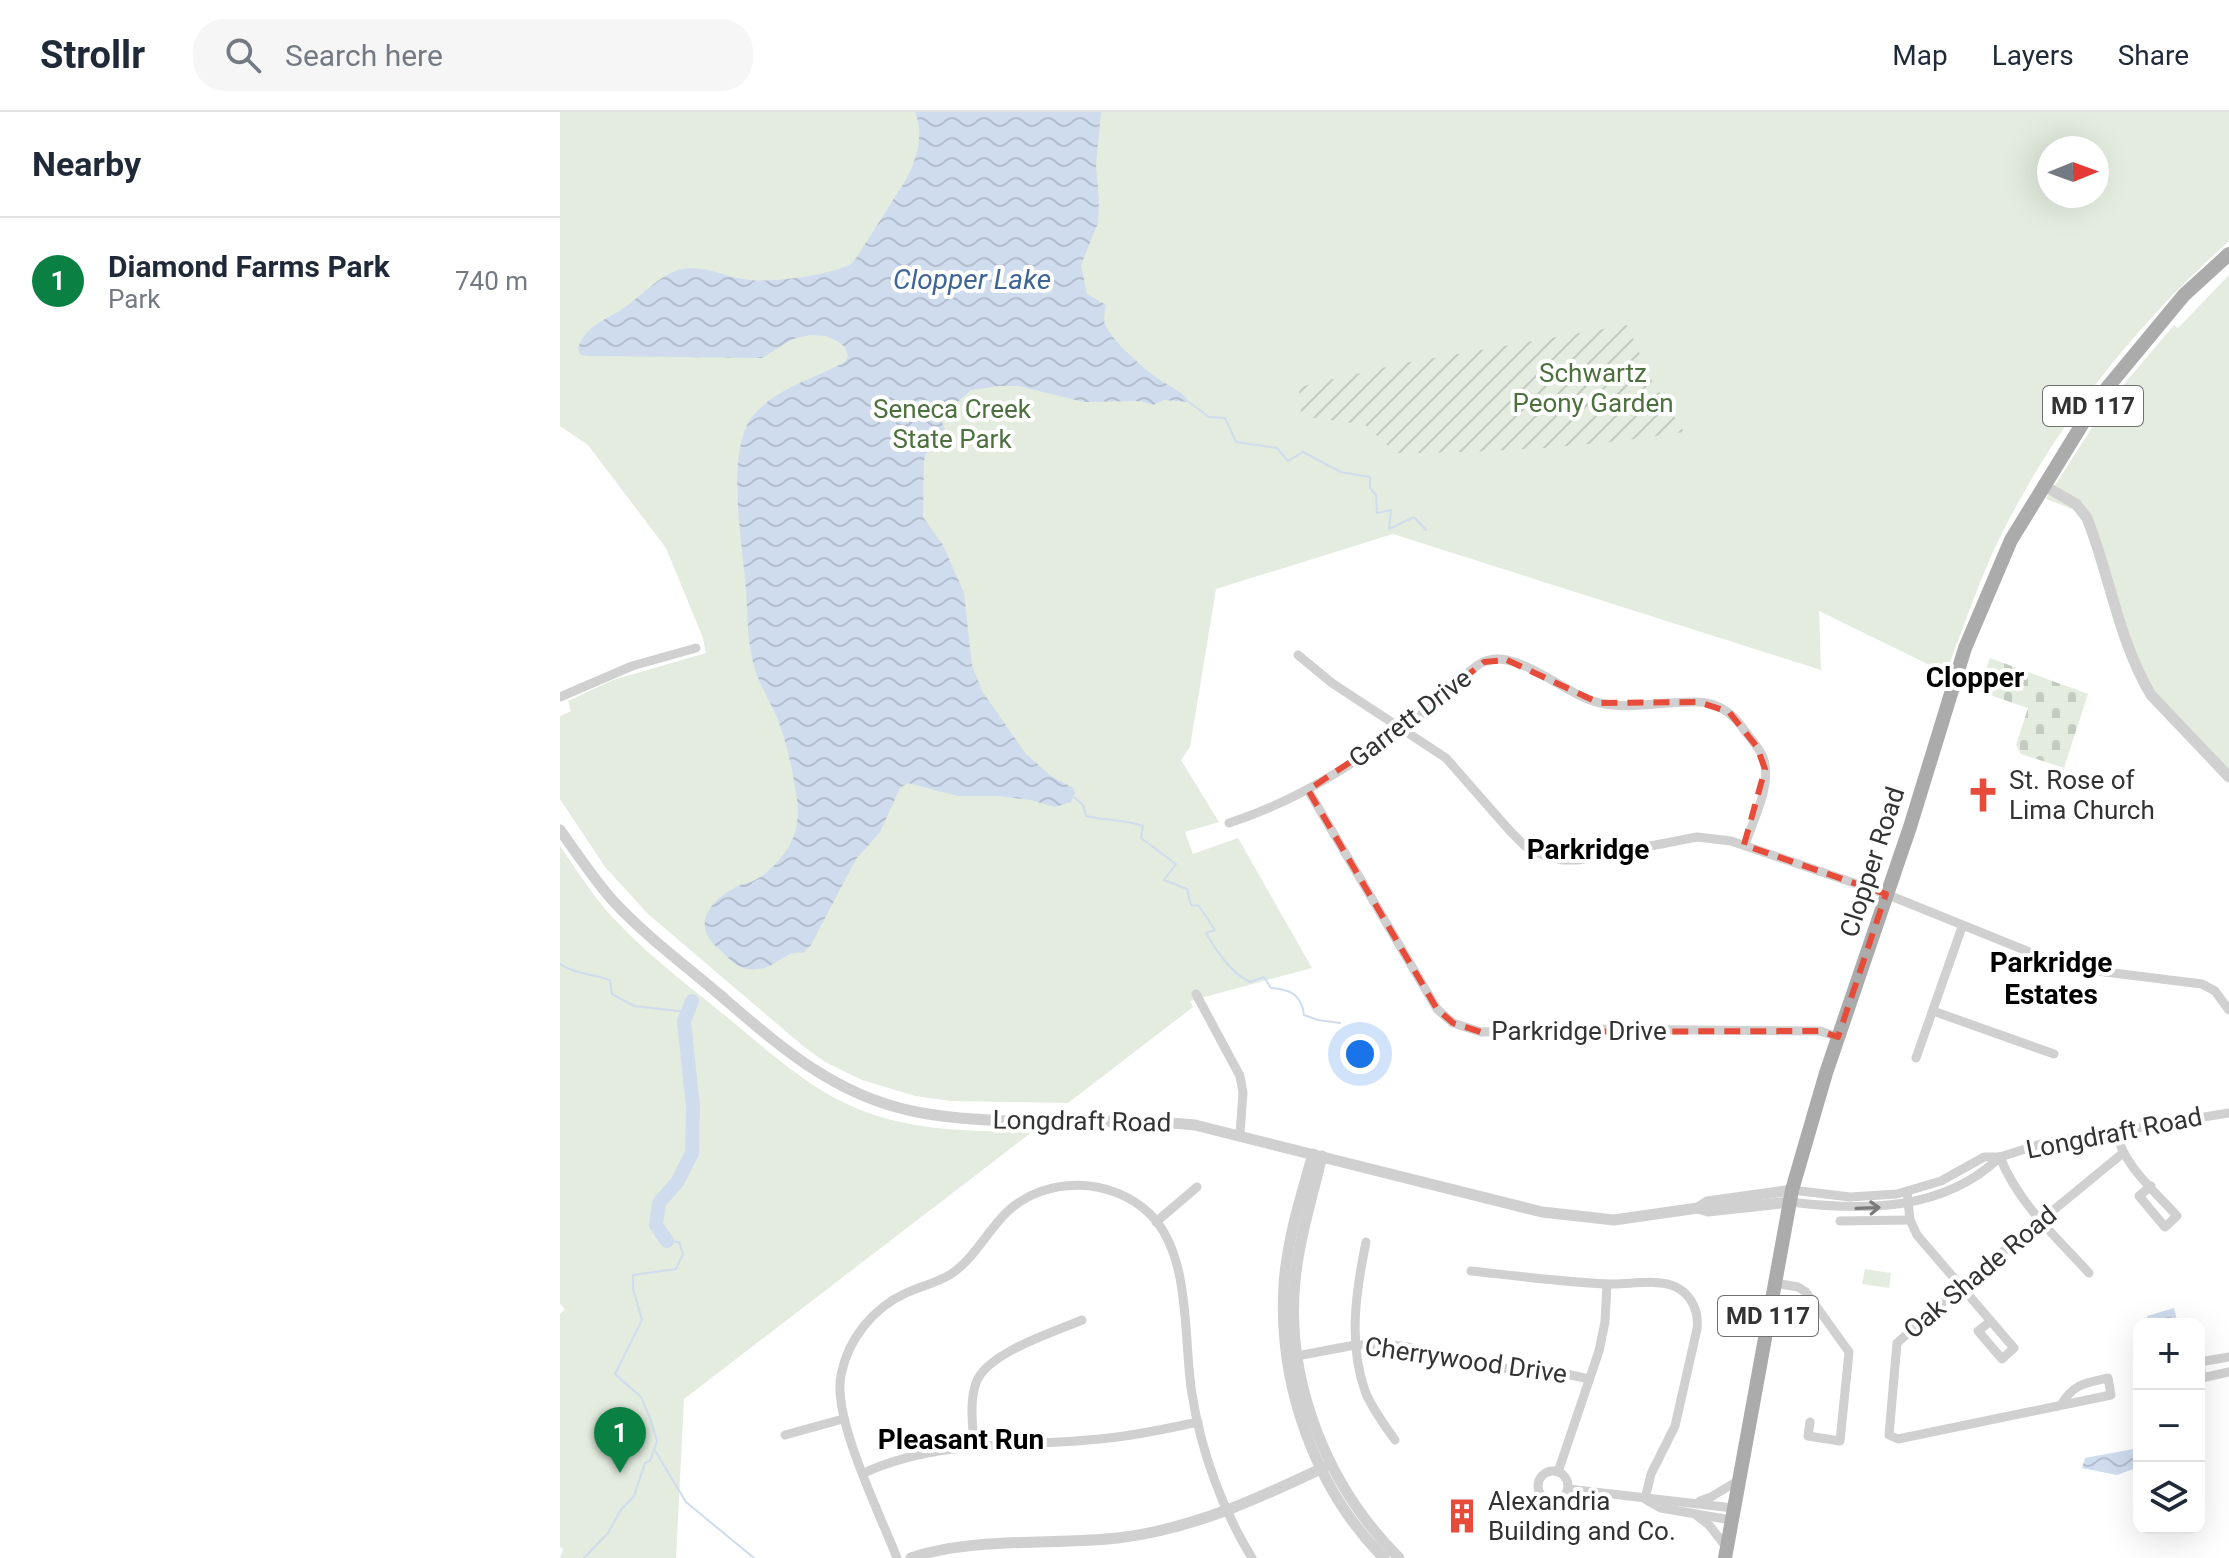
<!DOCTYPE html>
<meta charset="utf-8">
<style>
:root{--surface:#fff;--page:#f6f6f7;--text:#1f2937;--muted:#747a83;--line:#e0e1e3;--accent:#0b8043}
body{margin:0;font-family:Roboto,sans-serif;background:var(--page);color:var(--text)}
.controls{position:absolute;right:24px;bottom:24px;display:grid;overflow:hidden;border-radius:16px;box-shadow:0 8px 32px #0002}
.controls button{width:72px;height:72px;display:grid;place-items:center;padding:0;border:0;border-bottom:2px solid var(--line);background:var(--surface);color:var(--text);font:40px sans-serif}
.compass{position:absolute;left:1477px;top:24px;width:72px;height:72px;border-radius:50%;background:var(--surface);box-shadow:0 8px 32px #0002;rotate:89deg}
.you{position:absolute;left:800px;top:942px;width:28px;height:28px;margin:-20px;border:6px solid #fff;border-radius:50%;background:#1a73e8;box-shadow:0 0 0 12px #1a73e833}
.badge{display:grid;place-items:center;width:52px;height:52px;border-radius:50%;background:var(--accent);color:#fff;font-size:26px;font-weight:700}
.pin{position:absolute;translate:-50% -66px;filter:drop-shadow(0 2px 4px #0008)}
.pin::after{content:'';position:absolute;top:42px;width:28px;height:24px;background:inherit;clip-path:polygon(0 0,100% 0,50% 100%)}
.list{margin:0;padding:0;list-style:none}
h2{display:flex;justify-content:space-between;align-items:center;height:104px;margin:0;padding:0 32px;font-size:34px}
h2 small{font-size:26px;font-weight:400;color:var(--muted)}
.list li{display:grid;grid-template-columns:52px 1fr auto;gap:24px;align-items:center;box-sizing:border-box;height:128px;padding:0 32px;border-top:2px solid var(--line)}
.list b{display:block;font-size:30px;white-space:nowrap}
.list p{margin:0;font-size:26px;white-space:nowrap;color:var(--muted)}
.list em{font-size:26px;font-style:normal;color:var(--muted)}
.icon{flex:none;width:44px;height:44px;fill:none;stroke:currentColor;stroke-width:2;stroke-linecap:round;stroke-linejoin:round}
.map{position:relative;flex:none;width:1669px;height:1446px;overflow:hidden}
header{display:flex;align-items:center;gap:48px;box-sizing:border-box;height:112px;padding:0 40px;background:var(--surface);border-bottom:2px solid var(--line)}
header strong{font-size:38px}
nav{display:flex;gap:44px;margin-inline-start:auto;font-size:28px}
.search{width:560px;height:72px;background:var(--page);display:flex;align-items:center;gap:20px;box-sizing:border-box;padding:0 28px;border-radius:32px;color:var(--muted);font-size:30px}
main{display:flex}
aside{flex:1;background:var(--surface)}
.map>svg:first-child{display:block}
.cemetery{fill:url(#cemetery-stones)}
.park{fill:#e3ecdf;fill-rule:evenodd}
.garden{fill:url(#garden-furrows)}
.water{fill:url(#water-waves)}
.lines{fill:none;stroke-linecap:round;stroke-linejoin:round}
.stream{stroke:#cfdcee;stroke-width:2}
.river{stroke:#cfdcee;stroke-width:14}
.minor{stroke:#d0d0d0;stroke-width:9}
.tertiary{stroke:#d0d0d0;stroke-width:11}
.primary{stroke:#ababab;stroke-width:14}
.oneway{stroke:#7a7a7a}
.marked{fill:none;stroke:#e64c39;stroke-width:6;stroke-dasharray:16 10;stroke-linejoin:round}
.labels{text-anchor:middle;stroke-width:8;stroke-linejoin:round;paint-order:stroke}
.shield{fill:#fff;stroke:#707070;stroke-width:2}
.shield-label{font-size:24px;font-weight:bold;fill:#333}
.park-label{font-size:26px;fill:#4d703f;stroke:#fff}
.street-label{font-size:26px;fill:#333;stroke:#fff}
.poi-label{font-size:26px;fill:#333;stroke:#fff;text-anchor:start}
.water-label{font-size:28px;font-style:italic;fill:#3f6597;stroke:#fff}
.neighbourhood-label{font-size:28px;font-weight:bold;fill:#000;stroke:#fff}
</style>
<header>
<strong>Strollr</strong>
<div class="search"><svg class="icon" aria-label="search" viewBox="0 0 24 24"><circle cx="10" cy="10" r="6"/><path d="M15 15l6 6"/></svg>Search here</div>
<nav><a>Map</a><a>Layers</a><a>Share</a></nav>
</header>
<main>
<aside>
<h2>Nearby<small></small></h2>
<ul class="list">
<li><span class="badge">1</span><div><b>Diamond Farms Park</b><p>Park</p></div><em>740 m</em></li>
</ul>
</aside>
<div class="map">
<svg width="1669" height="1446" viewBox="0 0 1669 1446">
<defs>
<pattern id="cemetery-stones" width="16" height="16" patternUnits="userSpaceOnUse" patternTransform="scale(2)"><rect width="16" height="16" fill="#e3ecdf"/><path d="M2 7V4a2 2 0 0 1 4 0v3zM10 15v-3a2 2 0 0 1 4 0v3z" fill="#c3cbc0"/></pattern>
<pattern id="garden-furrows" width="10" height="10" patternUnits="userSpaceOnUse" patternTransform="scale(2)"><rect width="10" height="10" fill="#e3ecdf"/><path d="M-1 1l2-2M0 10L10 0M9 11l2-2" fill="none" stroke="#c3cbc0"/></pattern>
<pattern id="water-waves" width="16" height="10" patternUnits="userSpaceOnUse" patternTransform="scale(2)"><rect width="16" height="10" fill="#cfdcee"/><path d="M0 5q4-4 8 0t8 0" fill="none" stroke="#b2bdcd"/></pattern>
</defs>
<rect width="100%" height="100%" fill="#fff"/>
<path class="cemetery" d="M 1430,546 L 1528,582 L 1504,656 L 1461,642 L 1456,633 L 1468,596 L 1418,579 Z"/>
<g class="park">
<path d="M 0,0 L 1669,0 L 1669,129 C 1571,217 1488,322 1432,442 C 1415,481 1401,521 1386,561 L 1259,499 L 1261,558 L 833,422 L 656,477 L 630,635 L 621,648 L 659,710 L 625,720 L 633,742 L 678,726 L 752,856 L 630,889 L 633,895 L 508,991 L 390,989 L 355,984 L 302,968 L 265,950 L 243,934 L 88,802 L 45,755 L 0,687 L 0,604 L 11,599 L 8,589 L 53,568 L 146,541 L 143,526 L 106,436 L 28,333 L 0,314 ZM 1489,36 L 1537,36 L 1537,84 L 1489,84 Z"/>
<path d="M 1669,163 L 1669,658 L 1603,592 L 1575,548 L 1530,404 L 1486,387 L 1548,291 L 1614,213 L 1618,216 Z"/>
<path d="M 0,734 C 20,763 38,792 63,816 C 97,851 137,880 174,911 C 220,949 262,988 321,1005 C 371,1020 421,1019 472,1020 L 124,1287 L 116,1446 L 0,1446 L 3,1437 L 0,1435 L 0,1202 L 5,1197 L 0,1192 Z"/>
<path d="M 1305,1157 L 1331,1161 L 1329,1176 L 1302,1172 Z"/>
</g>
<path class="garden" d="M 1067,213 L 1091,267 L 1124,320 C 1029,335 933,341 836,341 L 805,313 L 741,304 L 739,275 L 839,252 Z"/>
<g class="water">
<path d="M 355,0 L 541,0 L 536,53 L 539,89 L 538,111 L 521,153 L 527,182 L 546,193 C 545,199 543,207 545,212 C 549,226 586,259 599,267 C 609,275 622,278 629,290 L 604,288 L 593,293 L 580,289 L 524,290 L 458,274 L 439,274 L 411,278 L 385,301 L 382,310 L 390,330 L 382,337 L 366,341 L 364,349 L 363,405 L 383,433 L 404,481 L 412,553 L 422,579 L 466,642 L 491,664 L 513,676 L 515,681 L 511,690 L 495,695 L 470,688 L 439,684 L 398,684 L 348,671 L 340,676 L 320,720 L 296,747 L 251,833 L 243,841 C 222,837 216,861 188,857 C 176,856 168,845 159,837 C 130,813 150,788 178,774 C 184,771 190,771 195,768 C 208,762 222,746 229,734 C 240,716 239,695 235,675 C 231,651 226,628 217,605 C 209,587 197,569 193,550 C 187,526 188,502 186,478 C 183,434 165,341 192,305 C 215,276 254,267 285,250 L 288,244 L 285,235 L 277,229 L 266,224 L 250,223 L 233,227 L 202,246 L 26,244 L 20,242 L 18,236 C 28,210 47,209 68,193 C 84,181 98,165 118,158 C 142,151 166,166 190,168 C 211,171 274,163 292,151 C 296,148 331,91 338,80 C 354,58 366,25 355,0 Z"/>
<path d="M 1614,1196 L 1618,1212 L 1589,1212 L 1587,1204 Z"/>
<path d="M 1579,1336 L 1579,1355 L 1557,1363 L 1522,1356 L 1525,1346 Z"/>
</g>
<g class="lines">
<g class="stream">
<path d="M 629,290 L 649,305 L 665,306 L 676,330 L 717,336 L 728,349 L 743,340 L 781,360 L 810,365 L 810,376 L 816,383 L 817,401 L 831,398 L 829,417 L 854,405 L 866,418"/>
<path d="M 514,685 L 523,693 L 526,704 C 547,709 563,707 583,714 L 581,726 L 616,752 L 604,768 L 627,777 L 631,793 L 639,794 L 655,818 L 646,821 C 657,840 671,861 690,870 L 704,865 L 711,876 C 730,877 742,883 744,903 L 758,908 L 780,911"/>
<path d="M 0,852 C 15,862 33,862 50,868 L 52,882 L 74,894 L 128,900"/>
<path d="M 94,1337 L 126,1390 L 194,1446"/>
<path d="M 24,1446 L 48,1421 L 60,1399 L 74,1384 L 85,1351 L 90,1349 L 97,1329 L 90,1306 L 81,1285 L 55,1262 L 82,1208 L 73,1177 L 73,1163 L 116,1157 L 123,1142 L 119,1130 L 107,1129"/>
</g>
<path class="river" d="M 107,1129 L 96,1113 L 99,1091 L 118,1069 L 132,1041 L 133,995 L 124,909 L 132,889"/>
<g class="minor">
<path d="M 738,543 L 772,571 L 886,646 L 950,719 L 965,734 L 983,743 L 1002,748 L 1018,748 L 1137,725 L 1171,729 L 1326,782 L 1489,848 L 1521,857 L 1642,872 L 1655,879 L 1669,898"/>
<path d="M 0,585 L 72,554 L 136,536"/>
<path d="M 748,678 L 877,897 L 893,911 L 921,920 L 1019,917 L 1260,919 L 1278,925"/>
<path d="M 669,711 C 746,686 804,645 868,597 C 886,583 903,561 923,550 C 955,534 1006,584 1040,591 C 1072,598 1104,589 1137,590 C 1156,590 1171,600 1182,615 C 1189,625 1198,634 1203,645 C 1213,673 1193,707 1185,733"/>
<path d="M 636,882 L 680,964 L 683,981 L 680,1022"/>
<path d="M 1373,899 L 1494,942"/>
<path d="M 1356,946 L 1402,815"/>
<path d="M 1556,1018 C 1562,1053 1595,1079 1617,1104 L 1605,1115 L 1579,1084 L 1591,1074"/>
<path d="M 1440,1045 C 1458,1091 1496,1125 1529,1161"/>
<path d="M 1232,1078 L 1290,1085 L 1337,1082 L 1381,1069 L 1424,1045 L 1440,1045 L 1484,1031 L 1669,1001"/>
<path d="M 1347,1080 L 1350,1108 L 1357,1123 L 1454,1236 L 1442,1247 L 1418,1219 L 1431,1209"/>
<path d="M 1230,1090 C 1303,1099 1383,1100 1440,1045"/>
<path d="M 1280,1109 L 1350,1108"/>
<path d="M 596,1110 L 637,1075"/>
<path d="M 806,1130 C 796,1179 788,1230 805,1279 C 812,1297 824,1312 835,1328"/>
<path d="M 911,1159 C 957,1164 1003,1170 1048,1172 C 1068,1173 1098,1166 1116,1175 C 1132,1183 1139,1200 1137,1217 L 1115,1314 L 1091,1362 L 1085,1387"/>
<path d="M 1214,1171 L 1238,1175 L 1246,1180 L 1289,1240 L 1280,1329 L 1248,1324 L 1250,1310"/>
<path d="M 737,1244 L 795,1233 L 830,1233 L 849,1235 L 901,1253 L 926,1257 L 979,1256 L 1029,1267"/>
<path d="M 1669,1245 L 1640,1250 L 1642,1266 L 1669,1260"/>
<path d="M 1501,1293 C 1513,1272 1525,1271 1548,1266 L 1551,1283 L 1338,1327 L 1329,1323 L 1337,1231 L 1401,1174 L 1563,1041"/>
<path d="M 225,1323 L 283,1307"/>
<path d="M 414,1335 C 413,1314 409,1291 416,1271 C 426,1241 494,1220 522,1208"/>
<circle cx="993" cy="1374" r="15"/>
<path d="M 998,1360 L 1039,1239 L 1045,1210 L 1047,1172"/>
<path d="M 304,1361 C 378,1327 460,1335 540,1327 C 573,1324 606,1317 638,1310"/>
<path d="M 1008,1377 L 1173,1396"/>
<path d="M 1088,1389 L 1101,1396 L 1171,1408"/>
<path d="M 1140,1389 L 1151,1385 L 1179,1368"/>
<path d="M 1136,1403 L 1149,1413 L 1167,1436"/>
<path d="M 337,1446 C 320,1402 272,1306 281,1263 C 288,1227 313,1196 346,1181 C 361,1174 377,1171 391,1162 C 415,1146 427,1119 447,1100 C 486,1063 552,1065 590,1102 C 632,1144 623,1227 632,1282 C 641,1339 662,1397 692,1446"/>
</g>
<g class="tertiary">
<path d="M 1483,373 L 1516,392 L 1527,406 C 1550,464 1559,530 1591,583 L 1669,665"/>
<path d="M 0,718 C 18,743 35,769 55,791 C 87,825 125,853 160,883 C 224,938 281,989 368,1002 C 456,1016 546,1004 635,1013 L 982,1100 L 1054,1108 L 1138,1096 L 1148,1099 L 1230,1090"/>
<path d="M 753,1042 C 741,1084 727,1128 724,1173 C 718,1271 754,1376 824,1446"/>
<path d="M 762,1044 C 752,1086 739,1127 735,1169 C 725,1271 768,1375 839,1446"/>
<path d="M 1138,1096 L 1147,1090 L 1232,1078"/>
<path d="M 351,1446 C 410,1425 494,1433 558,1426 C 634,1417 702,1385 771,1352"/>
</g>
<path class="primary" d="M 1165,1446 L 1232,1078 L 1266,961 L 1350,715 L 1405,536 L 1451,428 L 1537,288 L 1624,183 L 1669,142"/>
</g>
<defs><path id="oneway-shaft" d="M-6 0H5M1.5-3L5.5 0L1.5 3" fill="none" stroke-width="1.6" stroke-linecap="round" stroke-linejoin="round" transform="scale(2)"/></defs>
<use class="oneway" href="#oneway-shaft" transform="translate(1308 1096) rotate(-2)"/>
<path class="marked" d="M 947,548 L 1039,591 L 1139,590 L 1169,600 L 1197,635 L 1205,657 L 1184,733 L 1326,782 L 1278,925 L 1260,919 L 921,920 L 893,911 L 877,897 L 748,678 L 842,616 L 924,550 Z"/>
<defs>
<g id="church-bare" transform="scale(2.76)"><path d="M-1.2-6h2.4v3.5h3.3v2.4h-3.3V6h-2.4V-.1h-3.3v-2.4h3.3Z" fill="#e64c39" stroke="#fff" stroke-width="2.5" paint-order="stroke"/></g>
<g id="building-bare" transform="scale(2.76)"><path d="M-4-6H4V6H1V3H-1V6H-4ZM-2.5-4.3h1.7v1.8h-1.7ZM.8-4.3h1.7v1.8H.8ZM-2.5-1h1.7V.8h-1.7ZM.8-1h1.7V.8H.8Z" fill="#e64c39" stroke="#fff" stroke-width="2.5" paint-order="stroke"/></g>
</defs>
<g fill-rule="evenodd">
<use href="#church-bare" x="1423" y="683"/>
<use href="#building-bare" x="902" y="1404"/>
</g>
<g class="labels">
<g class="shield">
<rect x="1483" y="274" width="100" height="40" rx="6"/>
<rect x="1158" y="1184" width="100" height="40" rx="6"/>
</g>
<g class="shield-label">
<text x="1533" y="302">MD 117</text>
<text x="1208" y="1212">MD 117</text>
</g>
<g class="park-label">
<text x="1033" y="270">Schwartz<tspan x="1033" dy="30">Peony Garden</tspan></text>
<text x="392" y="306">Seneca Creek<tspan x="392" dy="30">State Park</tspan></text>
</g>
<g class="street-label">
<text transform="translate(850 606) rotate(-37)" y="9">Garrett Drive</text>
<text transform="translate(1312 750) rotate(-72)" y="9">Clopper Road</text>
<text x="1019" y="928">Parkridge Drive</text>
<text transform="translate(522 1009) rotate(1)" y="9">Longdraft Road</text>
<text transform="translate(1554 1021) rotate(-11)" y="9">Longdraft Road</text>
<text transform="translate(1420 1160) rotate(-40)" y="9">Oak Shade Road</text>
<text transform="translate(906 1248) rotate(8)" y="9">Cherrywood Drive</text>
</g>
<g class="poi-label">
<text x="1449" y="677">St. Rose of<tspan x="1449" dy="30">Lima Church</tspan></text>
<text x="928" y="1398">Alexandria<tspan x="928" dy="30">Building and Co.</tspan></text>
</g>
<g class="water-label">
<text x="412" y="177">Clopper Lake</text>
</g>
<g class="neighbourhood-label">
<text x="1415" y="575">Clopper</text>
<text x="1028" y="747">Parkridge</text>
<text x="1491" y="860">Parkridge<tspan x="1491" dy="32">Estates</tspan></text>
<text x="401" y="1337">Pleasant Run</text>
</g>
</g>
</svg>
<div class="controls">
<button>+</button>
<button>−</button>
<button><svg class="icon" aria-label="layers" viewBox="0 0 24 24"><path d="M12 4l9 5-9 5-9-5zM3 14l9 5 9-5"/></svg></button>
</div>
<svg class="compass" viewBox="-18 -18 36 36"><path d="M0-13l5 13h-10z" fill="#e53935"/><path d="M0 13l5-13h-10z" fill="#747a83"/></svg>
<div class="you"></div>
<div class="pin badge" style="left:60px;top:1361px">1</div>
</div>
</main>
